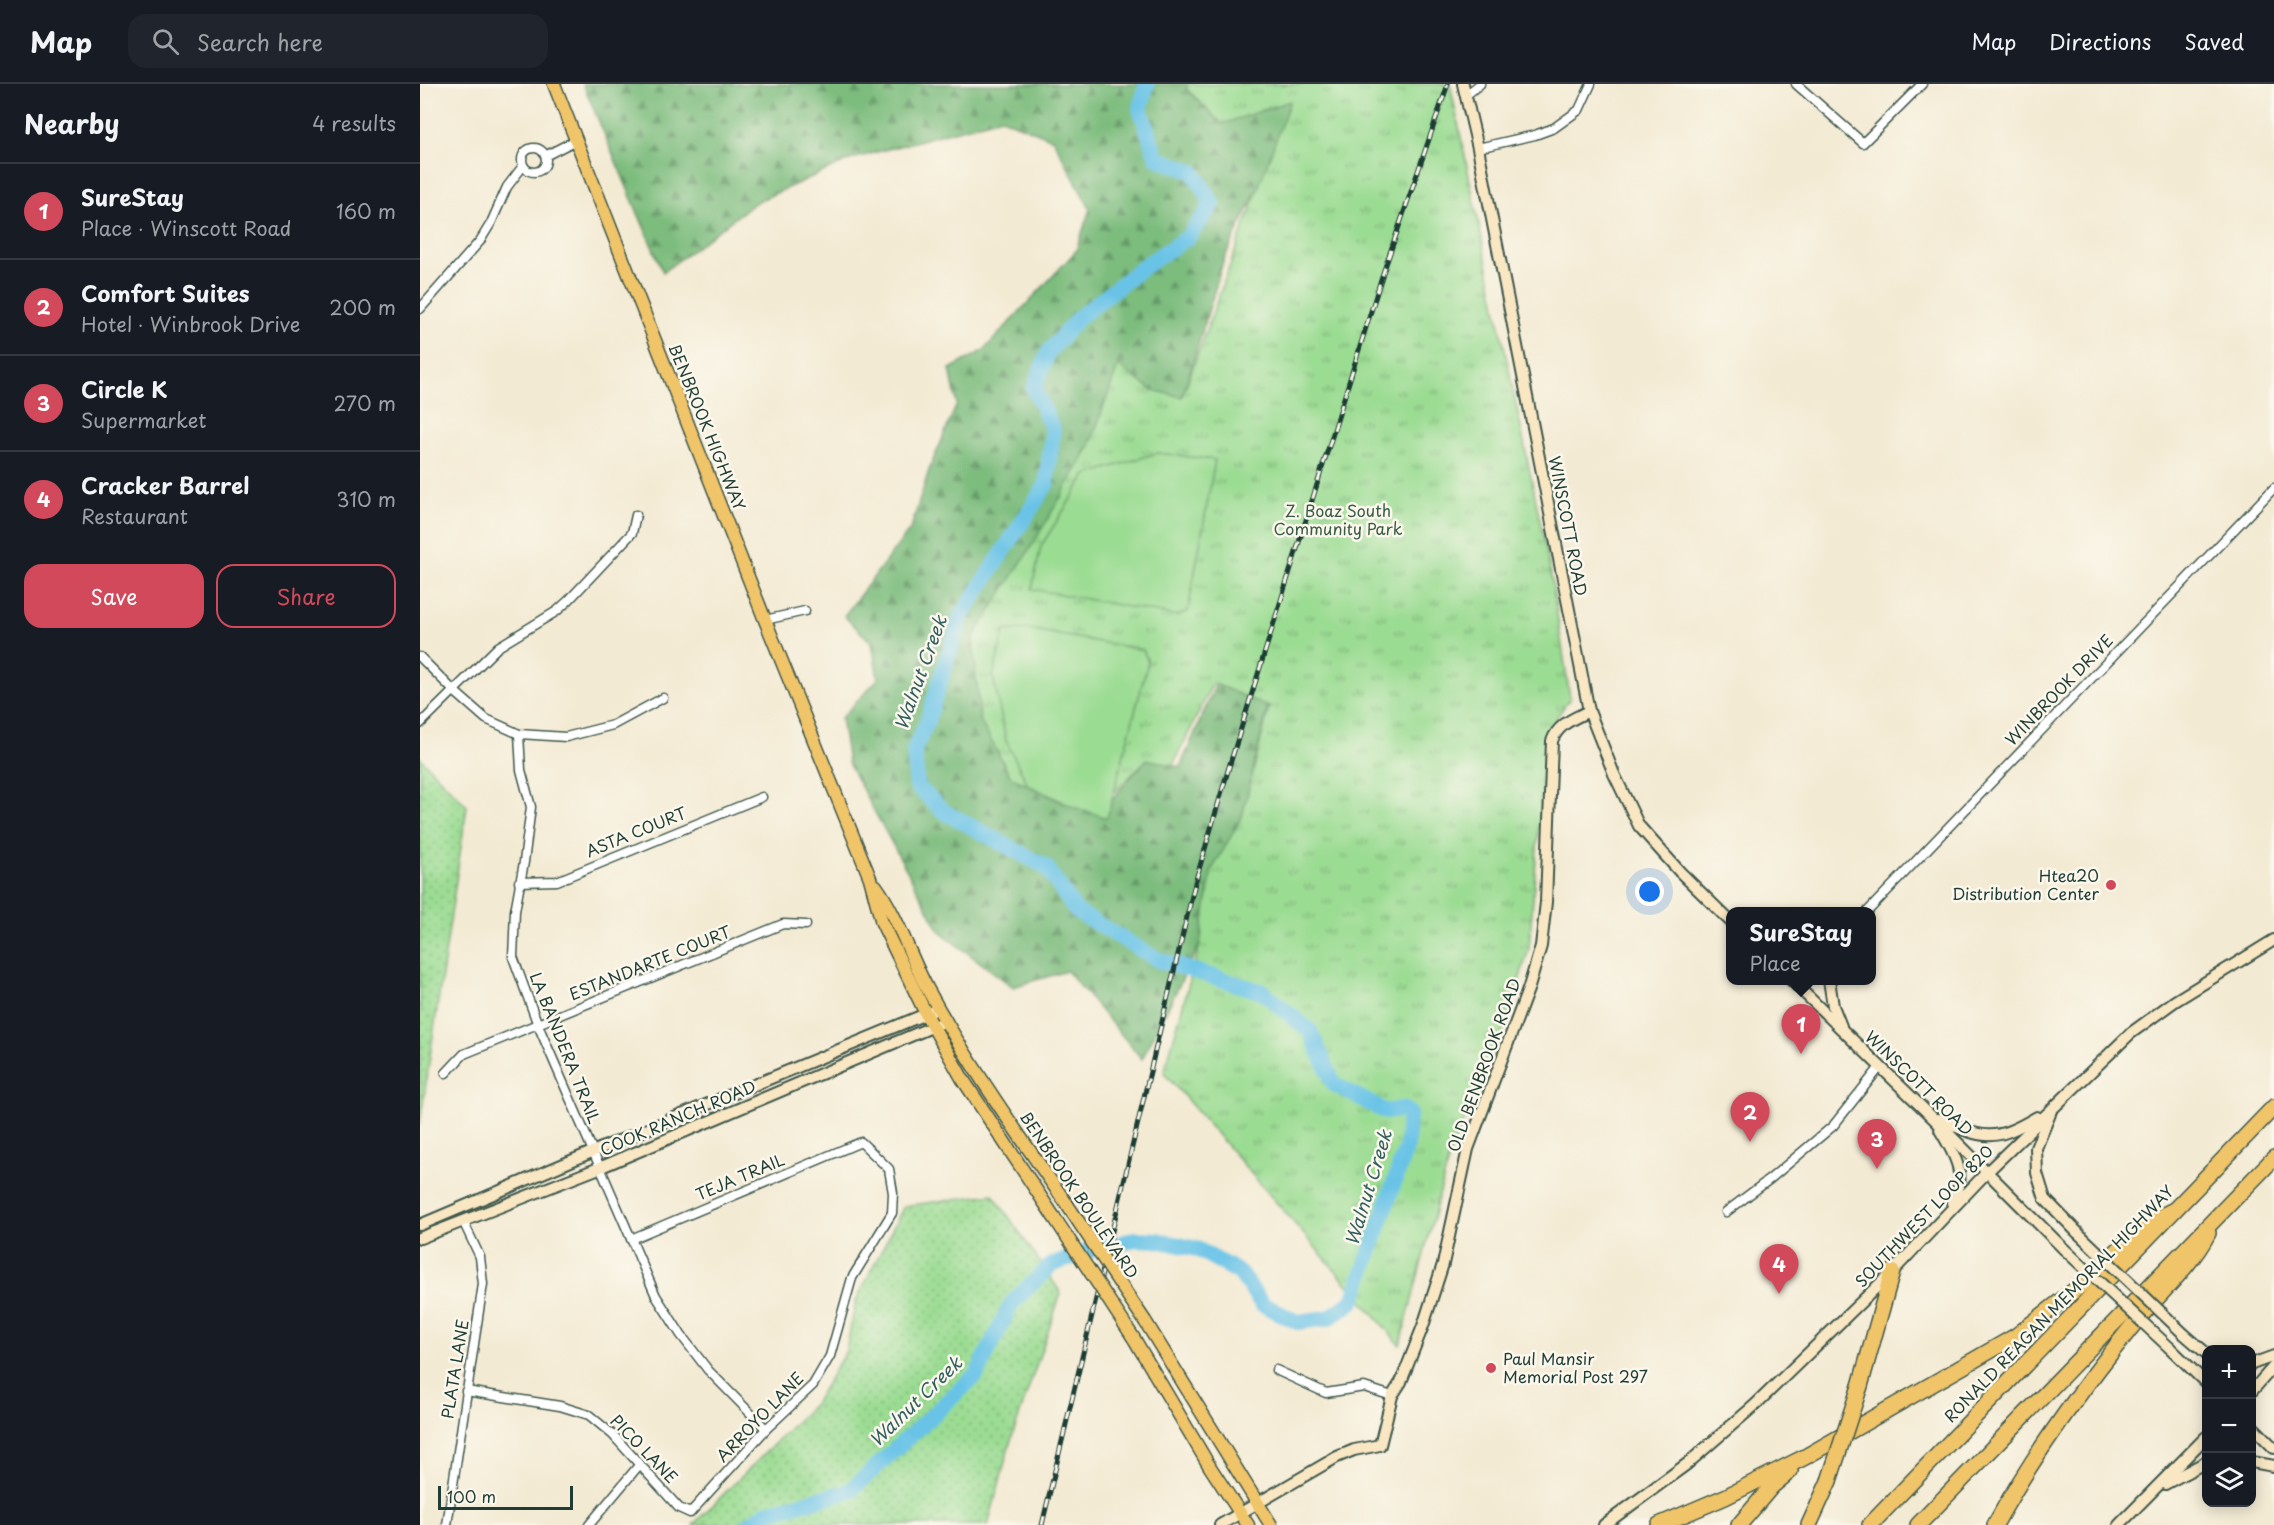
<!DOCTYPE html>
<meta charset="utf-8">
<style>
:root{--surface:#171b24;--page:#20242c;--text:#f1f3f6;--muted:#9ea1a6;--line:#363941;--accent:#d1495b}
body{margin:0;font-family:"Playpen Sans",sans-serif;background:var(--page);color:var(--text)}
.controls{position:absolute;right:18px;bottom:18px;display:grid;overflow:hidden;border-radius:12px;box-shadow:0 3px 15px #0003}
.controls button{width:54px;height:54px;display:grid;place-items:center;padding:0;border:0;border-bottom:2px solid var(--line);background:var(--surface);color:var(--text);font:30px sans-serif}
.scale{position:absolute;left:18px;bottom:15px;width:135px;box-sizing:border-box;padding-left:6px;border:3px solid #1f3d34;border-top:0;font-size:16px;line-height:21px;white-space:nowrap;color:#1f3d34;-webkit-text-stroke:4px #fbf7ec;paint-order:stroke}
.you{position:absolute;left:1230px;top:808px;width:21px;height:21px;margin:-15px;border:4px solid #fff;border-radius:50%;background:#1a73e8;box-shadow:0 0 0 9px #1a73e833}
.badge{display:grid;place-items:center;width:39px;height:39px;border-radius:50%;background:var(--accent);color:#fff;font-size:20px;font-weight:700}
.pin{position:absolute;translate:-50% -50px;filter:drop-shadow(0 2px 3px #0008)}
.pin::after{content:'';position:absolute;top:32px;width:21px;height:18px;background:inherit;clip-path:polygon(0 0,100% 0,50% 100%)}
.popup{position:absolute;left:1306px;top:823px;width:150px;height:78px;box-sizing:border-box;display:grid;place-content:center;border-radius:12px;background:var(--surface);filter:drop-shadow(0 2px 4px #0005);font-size:20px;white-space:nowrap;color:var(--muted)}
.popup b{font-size:22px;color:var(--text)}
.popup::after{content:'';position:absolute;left:50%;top:100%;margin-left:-12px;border:12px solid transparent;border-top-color:var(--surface)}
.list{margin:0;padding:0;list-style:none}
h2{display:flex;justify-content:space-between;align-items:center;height:78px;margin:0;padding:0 24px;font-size:26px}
h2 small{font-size:20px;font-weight:400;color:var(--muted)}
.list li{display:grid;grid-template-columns:39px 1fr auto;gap:18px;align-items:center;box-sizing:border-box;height:96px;padding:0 24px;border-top:2px solid var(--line)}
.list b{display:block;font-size:22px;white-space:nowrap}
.list p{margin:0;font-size:20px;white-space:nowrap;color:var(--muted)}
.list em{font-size:20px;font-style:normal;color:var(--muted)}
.actions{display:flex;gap:12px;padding:18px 24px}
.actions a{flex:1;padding:14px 0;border:2px solid var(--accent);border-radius:18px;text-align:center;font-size:21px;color:var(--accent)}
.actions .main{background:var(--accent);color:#fff}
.icon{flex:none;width:33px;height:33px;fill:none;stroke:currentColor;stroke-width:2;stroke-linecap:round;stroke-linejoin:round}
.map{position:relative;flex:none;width:1854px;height:1441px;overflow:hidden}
header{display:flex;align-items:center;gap:36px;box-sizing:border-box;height:84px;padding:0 30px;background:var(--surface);border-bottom:2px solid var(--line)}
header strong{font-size:28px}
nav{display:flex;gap:33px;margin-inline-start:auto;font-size:21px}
.search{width:420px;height:54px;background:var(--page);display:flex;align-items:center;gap:15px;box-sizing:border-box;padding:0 21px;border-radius:18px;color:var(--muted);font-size:22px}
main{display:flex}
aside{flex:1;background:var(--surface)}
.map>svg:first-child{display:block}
.grass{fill:url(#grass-dots);stroke:#5d8c64;stroke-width:1.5}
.forest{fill:url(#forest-firs);stroke:#4e7c58;stroke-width:1.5}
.park{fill:url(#park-tufts);stroke:#5d8c64;stroke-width:1.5}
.pitch{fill:#9bdc93;stroke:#5d8c64;stroke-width:1.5}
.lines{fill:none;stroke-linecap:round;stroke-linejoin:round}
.river{stroke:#69c3e7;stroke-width:16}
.street-casing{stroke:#3f574c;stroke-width:11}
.secondary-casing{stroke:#3f574c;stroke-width:14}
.primary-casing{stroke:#3f574c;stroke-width:15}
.highway-casing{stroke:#3f574c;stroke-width:18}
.street{stroke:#fff;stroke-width:8}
.secondary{stroke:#f9e7c3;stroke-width:10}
.primary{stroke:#f0c469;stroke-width:12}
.highway{stroke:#f0c469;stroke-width:15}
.rail-casing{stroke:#1f3d34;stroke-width:5}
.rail{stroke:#fbf7ec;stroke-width:3;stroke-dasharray:9;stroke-linecap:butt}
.secondary-bridge-casing{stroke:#3f574c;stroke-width:14;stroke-linecap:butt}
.primary-bridge-casing{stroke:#3f574c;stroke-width:15;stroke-linecap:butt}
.highway-bridge-casing{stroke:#3f574c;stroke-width:18;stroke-linecap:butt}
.secondary-bridge{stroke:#f9e7c3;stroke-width:10}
.primary-bridge{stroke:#f0c469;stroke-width:12}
.highway-bridge{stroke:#f0c469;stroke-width:15}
.poi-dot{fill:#d1495b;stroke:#fbf7ec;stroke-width:2}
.labels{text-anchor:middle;stroke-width:5;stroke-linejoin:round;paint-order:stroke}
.street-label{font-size:16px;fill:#1f3d34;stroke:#fbf7ec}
.park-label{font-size:16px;fill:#385d47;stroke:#fbf7ec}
.poi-label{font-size:16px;fill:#1f3d34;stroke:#fbf7ec;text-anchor:end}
.water-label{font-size:18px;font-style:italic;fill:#325e61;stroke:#fbf7ec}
</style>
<header>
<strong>Map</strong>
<div class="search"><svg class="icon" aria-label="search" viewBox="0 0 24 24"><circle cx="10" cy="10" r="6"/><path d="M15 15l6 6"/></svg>Search here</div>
<nav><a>Map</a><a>Directions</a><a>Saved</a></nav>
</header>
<main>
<aside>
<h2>Nearby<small>4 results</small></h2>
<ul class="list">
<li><span class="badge">1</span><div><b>SureStay</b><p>Place · Winscott Road</p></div><em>160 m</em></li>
<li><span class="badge">2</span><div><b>Comfort Suites</b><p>Hotel · Winbrook Drive</p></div><em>200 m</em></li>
<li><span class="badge">3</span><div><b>Circle K</b><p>Supermarket</p></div><em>270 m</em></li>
<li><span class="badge">4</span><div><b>Cracker Barrel</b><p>Restaurant</p></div><em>310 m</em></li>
</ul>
<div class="actions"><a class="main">Save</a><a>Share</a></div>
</aside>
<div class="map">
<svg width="1854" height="1441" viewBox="0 0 1854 1441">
<defs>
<pattern id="grass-dots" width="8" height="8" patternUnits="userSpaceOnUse" patternTransform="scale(1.5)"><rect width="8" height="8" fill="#9bdc93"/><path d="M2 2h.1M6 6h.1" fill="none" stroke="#7eb479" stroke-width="1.8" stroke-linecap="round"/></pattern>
<pattern id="forest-firs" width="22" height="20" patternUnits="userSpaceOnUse" patternTransform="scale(1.5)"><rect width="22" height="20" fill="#7cbc7d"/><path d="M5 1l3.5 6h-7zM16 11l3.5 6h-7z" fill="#659a67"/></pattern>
<pattern id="park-tufts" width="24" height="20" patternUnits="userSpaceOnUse" patternTransform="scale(1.5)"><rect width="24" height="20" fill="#9bdc93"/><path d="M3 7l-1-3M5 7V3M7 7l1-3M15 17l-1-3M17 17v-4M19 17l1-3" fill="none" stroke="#7eb479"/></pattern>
</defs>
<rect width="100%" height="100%" fill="#fbf7ec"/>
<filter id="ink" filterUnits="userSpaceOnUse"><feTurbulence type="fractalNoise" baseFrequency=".0167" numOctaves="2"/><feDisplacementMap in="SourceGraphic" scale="12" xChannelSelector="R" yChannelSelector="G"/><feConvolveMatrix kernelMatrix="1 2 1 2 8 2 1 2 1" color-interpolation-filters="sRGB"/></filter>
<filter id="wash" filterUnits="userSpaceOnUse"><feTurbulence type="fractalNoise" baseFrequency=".008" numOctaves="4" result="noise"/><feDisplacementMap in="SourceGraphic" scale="24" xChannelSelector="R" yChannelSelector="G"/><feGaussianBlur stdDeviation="1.35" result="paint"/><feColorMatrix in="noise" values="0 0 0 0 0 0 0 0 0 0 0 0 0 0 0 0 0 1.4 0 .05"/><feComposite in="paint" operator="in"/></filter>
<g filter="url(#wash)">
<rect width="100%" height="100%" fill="#f3ead3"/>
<g class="grass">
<path d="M 0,674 L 47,722 L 0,1040 Z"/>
<path d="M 573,1110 L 641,1209 L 590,1359 L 568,1441 L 273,1441 L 394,1320 L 426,1267 L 436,1217 L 484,1122 Z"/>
</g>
<path class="forest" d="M 163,0 L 767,0 L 767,5 L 802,40 L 871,16 L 841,98 L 804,175 L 762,314 L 732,306 L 698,283 L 669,363 L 643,415 L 553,554 L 560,636 L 590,692 L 643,719 L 687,721 L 727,675 L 760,683 L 796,600 L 848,622 L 822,733 L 792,786 L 780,860 L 722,975 L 647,887 L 593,903 L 521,849 L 428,679 L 421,634 L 458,595 L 452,559 L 424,532 L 491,444 L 509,386 L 537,320 L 530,285 L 563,267 L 656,167 L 670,125 L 633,55 L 581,34 L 432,75 L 336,118 L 243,188 Z"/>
<path class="park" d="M 767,0 L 1030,0 L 1130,485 L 1150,614 L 1126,649 L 1109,865 L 1082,949 L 1031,1066 L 980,1261 L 744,989 L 780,860 L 792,786 L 822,733 L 849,623 L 793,599 L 753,681 L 727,675 L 683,720 L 642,718 L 591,693 L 560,636 L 553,554 L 613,460 L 669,364 L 698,282 L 732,306 L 762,313 L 870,17 L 802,40 L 767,5 Z"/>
<g class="pitch">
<path d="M 737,369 L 795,376 L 768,527 L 757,532 L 612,505 L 621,462 L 666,391 Z"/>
<path d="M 608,545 L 723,566 L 728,578 L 687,734 L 651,722 L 608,701 L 586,657 L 573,592 L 584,547 Z"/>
</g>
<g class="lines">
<path class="river" d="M 328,1441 L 347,1428 L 430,1407 L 557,1290 L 592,1219 L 631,1181 L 682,1162 L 694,1162 L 714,1155 L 737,1156 L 777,1165 L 820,1189 L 842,1220 L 877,1238 L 909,1234 L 933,1217 L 987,1061 L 989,1029 L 983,1025 L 966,1028 L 914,1000 L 890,947 L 843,908 L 738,876 L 656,827 L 626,783 L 523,727 L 497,702 L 494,666 L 507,638 L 541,533 L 626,401 L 633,346 L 614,305 L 628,269 L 657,235 L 723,183 L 768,153 L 793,120 L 773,88 L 737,74 L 720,25 L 727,0"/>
</g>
</g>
<g filter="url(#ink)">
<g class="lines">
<g class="street-casing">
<g id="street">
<path d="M 1376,0 L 1443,59 L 1502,0"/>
<path d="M 1046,11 L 1060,0"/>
<path d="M 1058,64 L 1115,51 L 1134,44 L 1159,26 L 1171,0"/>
<circle cx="114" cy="76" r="12"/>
<path d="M 125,72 L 156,56"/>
<path d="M 0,225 L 60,157 L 71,139 L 87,103 L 103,82"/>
<path d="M 345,536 L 385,527"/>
<path d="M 0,573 L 34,607 L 66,635 L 99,650 L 146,653 L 193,641 L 243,614"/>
<path d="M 0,640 L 78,563 L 137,527 L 149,516 L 212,449 L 216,431"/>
<path d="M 99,650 L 101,686 L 111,723 L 104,778 L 95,827 L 93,873 L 118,941 L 236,1212 L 261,1251 L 288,1286 L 346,1345"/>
<path d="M 99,798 L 137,797 L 342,713"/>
<path d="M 1447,828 L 1854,404"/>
<path d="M 26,989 L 44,970 L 363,840 L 386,841"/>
<path d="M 1306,1128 L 1350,1095 L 1413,1042 L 1460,983"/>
<path d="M 856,1286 L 906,1309 L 944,1303 L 972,1312"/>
<path d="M 46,1307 L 140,1322 L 169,1331 L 193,1351 L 259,1424 L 270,1429 L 346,1345 L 393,1301 L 410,1272 L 432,1194 L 472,1129 L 473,1109 L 469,1085 L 441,1058 L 211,1155"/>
<path d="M 27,1441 L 63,1200 L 60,1173 L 43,1137"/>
<path d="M 169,1441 L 220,1380"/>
</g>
</g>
<g class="secondary-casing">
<g id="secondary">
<path d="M 1043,0 L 1058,64 L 1169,627 L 1194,690 L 1219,742 L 1260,788 L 1310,837"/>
<path d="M 1371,896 L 1512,1033 L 1644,1165"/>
<path d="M 1409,896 L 1413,922 L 1421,942"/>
<path d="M 1630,1030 L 1616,1064 L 1617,1089 L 1625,1115 L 1658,1149"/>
<path d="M 1518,1035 C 1564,1055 1573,1059 1617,1033"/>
<path d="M 1520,1046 C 1534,1069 1549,1093 1532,1119"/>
<path d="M 0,1141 L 172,1068 L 513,927"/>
<path d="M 0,1154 L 179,1084 L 526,937"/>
<path d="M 1764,1250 L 1786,1269"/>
<path d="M 1750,1264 L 1786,1299"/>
<path d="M 1832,1280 L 1854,1272"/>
<path d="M 1832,1307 L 1854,1282"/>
<path d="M 1832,1342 L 1854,1364"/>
<path d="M 1832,1378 L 1854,1382"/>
<path d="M 1745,1400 L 1786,1378"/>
<path d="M 800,1441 L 917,1373 L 934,1366 L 960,1361 L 972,1312 L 981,1298 L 1003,1242 L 1023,1180 L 1048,1065 L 1109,903 L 1121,862 L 1126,818 L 1132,657 C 1138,640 1153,635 1169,627"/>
<path d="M 1184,1441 L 1267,1380 L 1335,1321 L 1472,1188 L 1568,1087 L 1711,949 L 1755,917 L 1854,856"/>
<path d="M 1699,1441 L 1786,1353"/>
</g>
</g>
<g class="primary-casing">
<g id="primary">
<path d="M 134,0 L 345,536 L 450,794 L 462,839 L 506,930 L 542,994 L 634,1133"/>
<path d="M 456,802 C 478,833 489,870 507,904 C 548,980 599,1051 648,1122"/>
<path d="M 725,1237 L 851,1441"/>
<path d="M 713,1253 L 790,1383 L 828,1441"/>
</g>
</g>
<g class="highway-casing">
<g id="highway">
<path d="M 1440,1302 L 1472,1188"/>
<path d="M 1239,1441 L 1305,1413 L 1385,1373 L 1596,1252 L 1660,1202 L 1727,1139 L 1754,1126"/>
<path d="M 1319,1441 L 1352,1402 L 1370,1387"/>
<path d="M 1389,1441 L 1409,1397"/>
<path d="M 1450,1441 L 1854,1023"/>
<path d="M 1498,1441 L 1854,1074"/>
<path d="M 1575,1441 C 1614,1369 1662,1304 1713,1241 C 1738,1210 1770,1184 1788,1149"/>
</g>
</g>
<use href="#street" class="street"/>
<use href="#secondary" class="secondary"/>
<use href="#primary" class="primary"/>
<use href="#highway" class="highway"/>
<g class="rail-casing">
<path id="rail" d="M 622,1441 L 775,799 L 809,683 L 962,192 L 1028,0"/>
</g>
<use href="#rail" class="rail"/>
<g class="secondary-bridge-casing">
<g id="secondary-bridge">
<path d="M 1658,1149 L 1764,1250"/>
<path d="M 1644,1165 L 1750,1264"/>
</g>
</g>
<g class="primary-bridge-casing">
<g id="primary-bridge">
<path d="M 648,1122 L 725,1237"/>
<path d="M 634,1133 L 713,1253"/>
</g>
</g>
<g class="highway-bridge-casing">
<path id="highway-bridge" d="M 1409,1397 L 1440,1302"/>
</g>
<use href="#secondary-bridge" class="secondary-bridge"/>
<use href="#primary-bridge" class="primary-bridge"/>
<use href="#highway-bridge" class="highway-bridge"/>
</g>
</g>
<g class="poi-dot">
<circle cx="1691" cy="801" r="6"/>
<circle cx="1071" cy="1284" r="6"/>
</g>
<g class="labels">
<g class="street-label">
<text transform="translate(287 343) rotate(68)" y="6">BENBROOK HIGHWAY</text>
<text transform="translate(1148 442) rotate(79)" y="6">WINSCOTT ROAD</text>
<text transform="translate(1639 606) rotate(-46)" y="6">WINBROOK DRIVE</text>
<text transform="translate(216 748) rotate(-22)" y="6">ASTA COURT</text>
<text transform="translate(230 879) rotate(-22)" y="6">ESTANDARTE COURT</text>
<text transform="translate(145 964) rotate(68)" y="6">LA BANDERA TRAIL</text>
<text transform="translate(1064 981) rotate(-70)" y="6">OLD BENBROOK ROAD</text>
<text transform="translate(1499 999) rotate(44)" y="6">WINSCOTT ROAD</text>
<text transform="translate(258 1034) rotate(-23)" y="6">COOK RANCH ROAD</text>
<text transform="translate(320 1093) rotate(-23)" y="6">TEJA TRAIL</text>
<text transform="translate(659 1111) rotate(56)" y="6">BENBROOK BOULEVARD</text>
<text transform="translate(1504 1132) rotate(-46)" y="6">SOUTHWEST LOOP 820</text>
<text transform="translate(1639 1220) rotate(-46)" y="6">RONALD REAGAN MEMORIAL HIGHWAY</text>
<text transform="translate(35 1285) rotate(-81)" y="6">PLATA LANE</text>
<text transform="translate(340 1333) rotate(-46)" y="6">ARROYO LANE</text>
<text transform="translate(224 1365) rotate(46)" y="6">PICO LANE</text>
</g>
<g class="park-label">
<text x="918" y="433">Z. Boaz South<tspan x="918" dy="18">Community Park</tspan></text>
</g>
<g class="poi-label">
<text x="1679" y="798">Htea20<tspan x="1679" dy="18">Distribution Center</tspan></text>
<text x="1083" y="1281" text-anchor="start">Paul Mansir<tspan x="1083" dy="18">Memorial Post 297</tspan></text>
</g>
<g class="water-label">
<text transform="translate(501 589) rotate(-70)" y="6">Walnut Creek</text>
<text transform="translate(949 1104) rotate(-73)" y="6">Walnut Creek</text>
<text transform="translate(496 1318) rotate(-44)" y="6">Walnut Creek</text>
</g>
</g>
</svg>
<div class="controls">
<button>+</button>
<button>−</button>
<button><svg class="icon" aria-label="layers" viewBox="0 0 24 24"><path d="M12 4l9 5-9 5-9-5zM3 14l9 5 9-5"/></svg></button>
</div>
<div class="scale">100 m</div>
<div class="you"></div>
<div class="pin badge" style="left:1381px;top:970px">1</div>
<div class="popup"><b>SureStay</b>Place</div>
<div class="pin badge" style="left:1330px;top:1058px">2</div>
<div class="pin badge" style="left:1457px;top:1085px">3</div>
<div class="pin badge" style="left:1359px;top:1210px">4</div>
</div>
</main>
